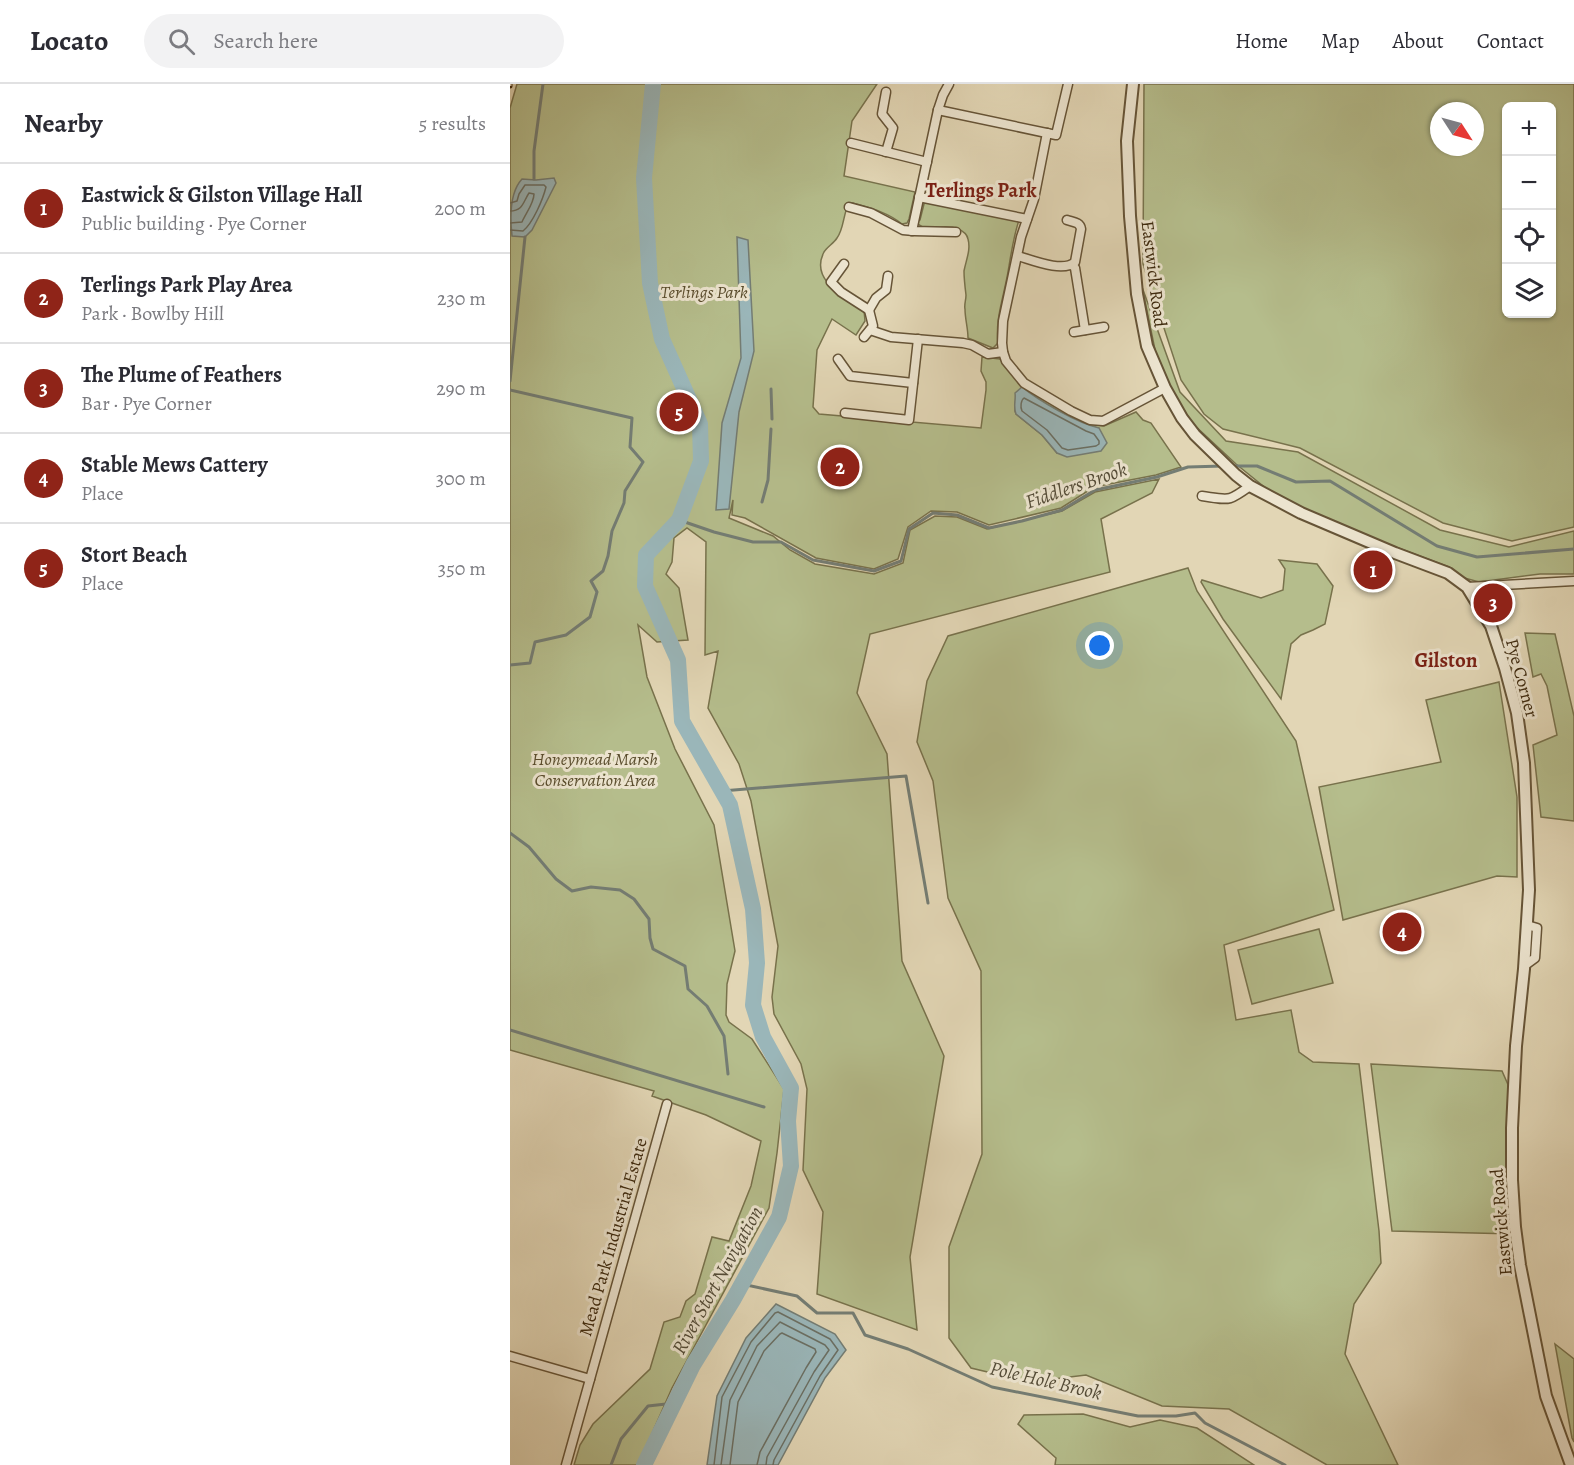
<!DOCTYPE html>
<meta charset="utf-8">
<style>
:root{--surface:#fff;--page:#f2f2f3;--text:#2b2b33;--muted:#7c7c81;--line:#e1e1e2;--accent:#8f2418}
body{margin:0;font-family:Alegreya,serif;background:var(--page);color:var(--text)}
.controls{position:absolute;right:18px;top:18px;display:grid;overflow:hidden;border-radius:9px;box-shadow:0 2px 4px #0004}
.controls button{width:54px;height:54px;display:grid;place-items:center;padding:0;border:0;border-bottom:2px solid var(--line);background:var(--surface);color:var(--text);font:30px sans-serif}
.compass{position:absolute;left:920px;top:18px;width:54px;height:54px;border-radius:50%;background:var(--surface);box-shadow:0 2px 4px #0004;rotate:126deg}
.you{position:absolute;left:590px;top:562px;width:21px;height:21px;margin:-15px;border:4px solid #fff;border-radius:50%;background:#1a73e8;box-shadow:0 0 0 9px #1a73e833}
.badge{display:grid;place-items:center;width:39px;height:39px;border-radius:50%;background:var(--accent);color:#fff;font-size:20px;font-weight:700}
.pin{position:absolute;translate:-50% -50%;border:3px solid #fff;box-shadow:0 2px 6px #0006}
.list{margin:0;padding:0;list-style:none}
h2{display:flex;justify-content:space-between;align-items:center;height:78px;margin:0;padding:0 24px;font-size:26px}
h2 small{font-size:20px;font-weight:400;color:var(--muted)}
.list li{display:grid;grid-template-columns:39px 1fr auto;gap:18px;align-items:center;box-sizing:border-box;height:90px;padding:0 24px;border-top:2px solid var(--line)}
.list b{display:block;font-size:22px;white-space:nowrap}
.list p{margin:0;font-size:20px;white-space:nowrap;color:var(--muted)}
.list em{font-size:20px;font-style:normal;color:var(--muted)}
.icon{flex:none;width:33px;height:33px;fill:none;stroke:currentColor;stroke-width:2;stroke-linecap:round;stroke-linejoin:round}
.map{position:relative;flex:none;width:1064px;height:1381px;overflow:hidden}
header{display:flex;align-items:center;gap:36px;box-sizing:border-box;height:84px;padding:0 30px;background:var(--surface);border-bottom:2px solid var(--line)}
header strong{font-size:28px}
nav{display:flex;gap:33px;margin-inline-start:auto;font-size:21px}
.search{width:420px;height:54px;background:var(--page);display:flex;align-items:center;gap:15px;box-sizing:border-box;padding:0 21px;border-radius:33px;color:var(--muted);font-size:22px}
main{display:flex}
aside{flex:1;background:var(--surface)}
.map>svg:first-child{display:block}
.green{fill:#b5bd8c;stroke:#78724c;stroke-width:1.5;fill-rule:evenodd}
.water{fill:#9ab6b9;stroke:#747d74;stroke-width:1.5}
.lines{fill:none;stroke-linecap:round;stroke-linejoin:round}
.shore{stroke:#6b6f63;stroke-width:1.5}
.stream{stroke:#747d74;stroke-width:3}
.river{stroke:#9ab6b9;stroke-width:16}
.minor-casing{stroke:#665437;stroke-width:11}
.tertiary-casing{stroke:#665437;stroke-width:14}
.minor{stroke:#ece4cf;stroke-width:8}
.tertiary{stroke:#ece4cf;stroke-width:10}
.rail-casing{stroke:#3c280d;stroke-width:5}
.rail{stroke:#ece4cf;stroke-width:3;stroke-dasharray:9;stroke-linecap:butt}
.labels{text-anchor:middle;stroke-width:6;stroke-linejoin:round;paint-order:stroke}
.street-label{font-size:18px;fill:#3c280d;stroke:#ece4cf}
.park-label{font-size:18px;font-style:italic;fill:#5a4d2d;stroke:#ece4cf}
.neighbourhood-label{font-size:20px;font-weight:bold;fill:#7a1f14;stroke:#ece4cf}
.water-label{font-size:20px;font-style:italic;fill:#544c38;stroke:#ece4cf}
.quarter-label{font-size:21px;font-weight:bold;fill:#7a1f14;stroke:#ece4cf}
</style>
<header>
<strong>Locato</strong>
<div class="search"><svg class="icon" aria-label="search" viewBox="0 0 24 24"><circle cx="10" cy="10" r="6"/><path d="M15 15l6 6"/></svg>Search here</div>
<nav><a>Home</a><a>Map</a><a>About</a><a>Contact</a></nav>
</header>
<main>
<aside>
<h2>Nearby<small>5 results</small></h2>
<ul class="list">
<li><span class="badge">1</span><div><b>Eastwick &amp; Gilston Village Hall</b><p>Public building · Pye Corner</p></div><em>200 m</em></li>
<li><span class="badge">2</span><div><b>Terlings Park Play Area</b><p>Park · Bowlby Hill</p></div><em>230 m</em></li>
<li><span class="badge">3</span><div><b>The Plume of Feathers</b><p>Bar · Pye Corner</p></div><em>290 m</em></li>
<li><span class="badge">4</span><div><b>Stable Mews Cattery</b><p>Place</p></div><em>300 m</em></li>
<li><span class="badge">5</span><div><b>Stort Beach</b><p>Place</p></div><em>350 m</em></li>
</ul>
</aside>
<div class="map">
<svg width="1064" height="1381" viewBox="0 0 1064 1381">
<rect width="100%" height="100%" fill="#e2d6b5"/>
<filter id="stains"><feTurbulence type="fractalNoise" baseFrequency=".00333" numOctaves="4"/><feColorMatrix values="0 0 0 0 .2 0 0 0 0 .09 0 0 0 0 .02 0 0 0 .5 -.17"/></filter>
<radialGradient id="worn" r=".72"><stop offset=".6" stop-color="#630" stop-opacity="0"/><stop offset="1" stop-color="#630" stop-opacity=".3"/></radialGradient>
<g class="green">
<path d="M 7,0 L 367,0 L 342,37 L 334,92 L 405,108 L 399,135 L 397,139 L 392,140 C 377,128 360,124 343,119 L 339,119 C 333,130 334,145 327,154 C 324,159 317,163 314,168 C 299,197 336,213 354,226 L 355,237 L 346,251 L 322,235 L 307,266 L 303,323 L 309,330 L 471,344 L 476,306 L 476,298 L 471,287 L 472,273 L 490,275 L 501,287 L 581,340 L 594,342 L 626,328 L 633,336 L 641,339 L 671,383 L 646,391 L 584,403 L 551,424 L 479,441 L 447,428 L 421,427 L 398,443 L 388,475 L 364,485 L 306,474 L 235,434 L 222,431 L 223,416 L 219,434 L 263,452 L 280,466 L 305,480 L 364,490 L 393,479 L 400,446 L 425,432 L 447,433 L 477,445 L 552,427 L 585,408 L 649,395 L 642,409 L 591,435 L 600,488 L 360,550 L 347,609 L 377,670 L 392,877 L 434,972 L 400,1173 L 407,1246 L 307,1210 L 313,1128 L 293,1086 L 297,1005 L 291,980 L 264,930 L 262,913 L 268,862 L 241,717 L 229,680 L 198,624 L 208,567 L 195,571 L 196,458 L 177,444 L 164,454 L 162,478 L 156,490 L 169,504 L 178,556 L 147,558 L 128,541 L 137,593 L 165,665 L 204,741 L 225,867 L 217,900 L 216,931 L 219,938 L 242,955 L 274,1005 L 267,1069 L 259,1124 L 162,1304 L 128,1381 L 64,1381 L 70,1361 L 83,1340 L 140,1285 L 154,1238 L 170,1233 L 176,1217 L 185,1210 L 202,1153 L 219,1157 L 241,1102 L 251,1057 L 196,1031 L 142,1012 L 144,1007 L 0,966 L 0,24 ZM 512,303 C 529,317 567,339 588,344 L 547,369 L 532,351 L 506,330 C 502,320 508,311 512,303 Z"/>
<path d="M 634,0 L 1064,0 L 1064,443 L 1002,457 L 933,439 L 790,364 L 713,345 L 694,330 L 671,296 L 633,180 ZM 996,22 L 1042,22 L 1042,230 L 996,230 ZM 929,27 L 965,27 L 965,63 L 929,63 Z"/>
<path d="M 415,116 L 509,136 C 503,154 501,171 498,188 C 494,212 485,235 488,259 L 483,264 L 458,254 C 458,244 455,235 455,225 C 454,221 456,216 456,211 C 455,203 454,195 454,187 C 456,176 461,166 458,155 C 457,150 453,147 448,145 C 434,138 418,149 408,140 L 407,137 L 410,136 Z"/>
<path d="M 632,203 L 670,308 L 716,357 L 788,368 L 930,446 L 999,463 L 1064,447 L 1064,490 L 1030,490 L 969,498 L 951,493 L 939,483 L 779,423 L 726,380 L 682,339 L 650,290 Z"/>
<path d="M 769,476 L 807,480 L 823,502 L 815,540 L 803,546 L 791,551 L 781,560 L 771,615 L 713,535 L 691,498 L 692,496 L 751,514 L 773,506 L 775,485 Z"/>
<path d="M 678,484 L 687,507 L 786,657 L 824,826 L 714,861 L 726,936 L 781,926 L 789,968 L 803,978 L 849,980 L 869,1147 L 871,1179 L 844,1220 L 835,1270 L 888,1381 L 817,1381 L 719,1325 L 652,1322 L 576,1291 L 519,1298 L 461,1284 L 439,1254 L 439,1163 L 472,1070 L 471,887 L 438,814 L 423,697 L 407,658 L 417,597 L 438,552 Z"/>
<path d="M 1015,549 L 1045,550 L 1064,632 L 1064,737 L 1031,733 L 1023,661 L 1047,651 L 1037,602 L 1031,590 L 1023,593 Z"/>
<path d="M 989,598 L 1007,713 L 1007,793 L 987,792 L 833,836 L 809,703 L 931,678 L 916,616 Z"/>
<path d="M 809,845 L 823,899 L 742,920 L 728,866 Z"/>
<path d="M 861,980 L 992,987 L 1003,1012 L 1005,1150 L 882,1147 Z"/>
<path d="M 1045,1260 L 1064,1275 L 1064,1358 L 1062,1354 Z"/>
<path d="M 573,1330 L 620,1343 L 650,1336 L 687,1344 L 744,1381 L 545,1381 L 546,1374 L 508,1340 L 514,1331 Z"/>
</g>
<g class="water">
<path d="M 44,94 L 46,99 L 22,146 L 15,153 L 2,152 C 0,134 0,108 12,95 L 26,96 Z"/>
<path d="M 227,153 L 238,156 L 244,267 L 229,328 L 219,425 L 206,426 L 212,339 L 231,274 Z"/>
<path d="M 512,303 C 529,317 567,339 589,344 L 597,359 L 591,367 L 557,373 L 547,369 L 532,351 L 506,330 C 503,323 506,316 505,309 Z"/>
<path d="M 266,1220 L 325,1250 L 336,1266 L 315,1294 L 268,1381 L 197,1381 L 207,1312 L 236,1254 Z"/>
</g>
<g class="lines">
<g class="shore">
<path d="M 0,119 L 7,117 L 9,110 L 15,101 L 34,101 L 36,103 C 33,115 23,139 13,147 L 0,146"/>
<path d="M 0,127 C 13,127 13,118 19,109 L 24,110 C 24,119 16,129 12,138 L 0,139"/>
<path d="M 514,314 L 576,347 L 584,350 L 589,357 L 589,360 L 586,362 L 558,366 L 552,364 L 537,346 L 512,327 C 510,323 511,316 514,314 Z"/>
<path d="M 204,1381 L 212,1313 L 241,1258 L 265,1229 L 268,1228 L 320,1255 L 328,1266 L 310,1292 L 264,1376 L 263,1381"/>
<path d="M 211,1381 L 220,1316 L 247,1262 L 270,1238 L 315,1261 L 319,1266 L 304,1288 L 257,1373 L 256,1381"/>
<path d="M 220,1381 L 228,1318 L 254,1267 L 270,1250 L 272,1249 L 305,1265 L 306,1268 L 296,1284 L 250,1368 L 247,1381"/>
</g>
<g class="stream">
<path d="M 24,95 L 24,67 L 33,0"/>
<path d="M 0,297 L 15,153"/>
<path d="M 261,305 L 262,335"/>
<path d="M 0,306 L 122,334 L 120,363 L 133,378 L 115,407 L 114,419 L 102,447 L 98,472 L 93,487 L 81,497 L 87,508 L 80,533 L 56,551 L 25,558 L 20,579 L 0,581"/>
<path d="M 723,382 L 747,382 L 786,398 L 820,397 L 927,462 L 967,473 L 1064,465"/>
<path d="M 252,418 L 258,396 L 261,345"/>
<path d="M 169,436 L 204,448 L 243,458 L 271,458 L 303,476 L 364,487 L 391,477 L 399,445 L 423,429 L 447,431 L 479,444 L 512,437 L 552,426 L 585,406 L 647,393 L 678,383 L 713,382"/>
<path d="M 212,707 L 396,692 L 418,819"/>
<path d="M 0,749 L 19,763 L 46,795 L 62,807 L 81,803 L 110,806 L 124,815 L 139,835 L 140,854 L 143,865 L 175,882 L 178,905 L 197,922 L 214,952 L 218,990"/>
<path d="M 0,946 L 254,1023"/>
<path d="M 232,1200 L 287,1212 L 307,1229 L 343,1229 L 355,1251 L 398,1265 L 482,1303 L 628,1332 L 666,1332 L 685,1329 L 695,1339 L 775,1381"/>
<path d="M 101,1381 L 111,1355 L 138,1322 L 165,1319"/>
</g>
<path class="river" d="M 134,1381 L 183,1281 L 223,1216 L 269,1133 L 281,1082 L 278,1037 L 281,1004 L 253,953 L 243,921 L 247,879 L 243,825 L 220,721 L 172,637 L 168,576 L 135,502 L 136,471 L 169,436 L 191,377 L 190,340 L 152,255 L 140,199 L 134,94 L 143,0"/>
<g class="minor-casing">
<g id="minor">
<path d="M 376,8 L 372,30 L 383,44 L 376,68"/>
<path d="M 428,26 L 546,51 L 558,0"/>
<path d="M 537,49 L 524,115 L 511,153 L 493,237 L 492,259 L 493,268 L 496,277 L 514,299 L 561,327 L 580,336 L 593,337 L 655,304"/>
<path d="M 341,59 L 417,78"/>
<path d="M 409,113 L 517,135"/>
<path d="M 339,123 L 361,129 L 393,146 L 404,147 L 446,148"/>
<path d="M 402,147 L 428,26 L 433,11 L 439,0"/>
<path d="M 508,172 C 522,176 553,189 565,178 L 571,145 C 570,138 563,138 557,136"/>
<path d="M 334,180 L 321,198 L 331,208 L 359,226 L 366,214 L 376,206 L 378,192"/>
<path d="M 562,181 L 565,184 L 575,246"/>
<path d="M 360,246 L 381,253 L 453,259 L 462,261 L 478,270 L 493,268"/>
<path d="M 564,248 L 594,243"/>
<path d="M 354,253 L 363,242 L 359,226"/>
<path d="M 328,275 L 340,292 L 403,299"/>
<path d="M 335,329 L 399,336 L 408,255"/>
<path d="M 692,412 C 720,416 718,418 740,402"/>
<path d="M 957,503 L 1064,497"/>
<path d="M 1014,882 L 1025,874 L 1027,844 L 1017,841"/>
<path d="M 0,1272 L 80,1295"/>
<path d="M 56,1381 L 157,1020"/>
</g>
</g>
<g class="tertiary-casing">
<path id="tertiary" d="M 623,0 L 617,57 L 620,132 L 627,210 L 637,262 L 655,304 L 672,334 L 685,351 L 726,391 L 740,402 L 791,429 L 885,469 L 938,489 L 957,503 L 981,542 L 995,584 L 1007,629 L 1014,679 L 1019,806 L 1014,885 L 1006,962 L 1002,1044 L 1002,1096 L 1005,1143 L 1010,1181 L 1036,1312 L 1061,1381"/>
</g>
<use href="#minor" class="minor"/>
<use href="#tertiary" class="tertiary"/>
<g class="rail-casing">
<path id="rail" d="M 0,2 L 0,0"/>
</g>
<use href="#rail" class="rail"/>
</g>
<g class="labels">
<g class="street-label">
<text transform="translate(644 190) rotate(83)" y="6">Eastwick Road</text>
<text transform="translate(1012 594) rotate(75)" y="6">Pye Corner</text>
<text transform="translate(991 1138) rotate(-95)" y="6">Eastwick Road</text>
<text transform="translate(103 1153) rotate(-74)" y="6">Mead Park Industrial Estate</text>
</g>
<g class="park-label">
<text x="194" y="214">Terlings Park</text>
<text x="85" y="681">Honeymead Marsh<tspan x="85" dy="21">Conservation Area</tspan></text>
</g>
<g class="neighbourhood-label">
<text x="471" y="113">Terlings Park</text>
</g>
<g class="water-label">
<text transform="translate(566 401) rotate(-19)" y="7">Fiddlers Brook</text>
<text transform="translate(207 1196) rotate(-61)" y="7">River Stort Navigation</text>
<text transform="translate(536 1296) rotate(13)" y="7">Pole Hole Brook</text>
</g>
<g class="quarter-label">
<text x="936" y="583">Gilston</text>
</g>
</g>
<rect width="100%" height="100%" filter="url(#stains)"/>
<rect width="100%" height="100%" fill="url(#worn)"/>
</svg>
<div class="controls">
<button>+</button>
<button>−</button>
<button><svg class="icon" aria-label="locate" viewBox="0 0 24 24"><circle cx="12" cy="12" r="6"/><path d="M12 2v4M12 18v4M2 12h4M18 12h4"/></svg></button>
<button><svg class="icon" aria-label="layers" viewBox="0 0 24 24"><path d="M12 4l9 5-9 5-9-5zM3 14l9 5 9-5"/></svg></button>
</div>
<svg class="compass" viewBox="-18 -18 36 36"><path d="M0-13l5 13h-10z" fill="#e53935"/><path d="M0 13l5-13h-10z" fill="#7c7c81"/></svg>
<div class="you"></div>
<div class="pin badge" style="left:863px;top:486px">1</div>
<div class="pin badge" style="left:330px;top:383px">2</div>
<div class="pin badge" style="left:983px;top:519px">3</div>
<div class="pin badge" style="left:892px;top:848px">4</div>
<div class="pin badge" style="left:169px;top:328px">5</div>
</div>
</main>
